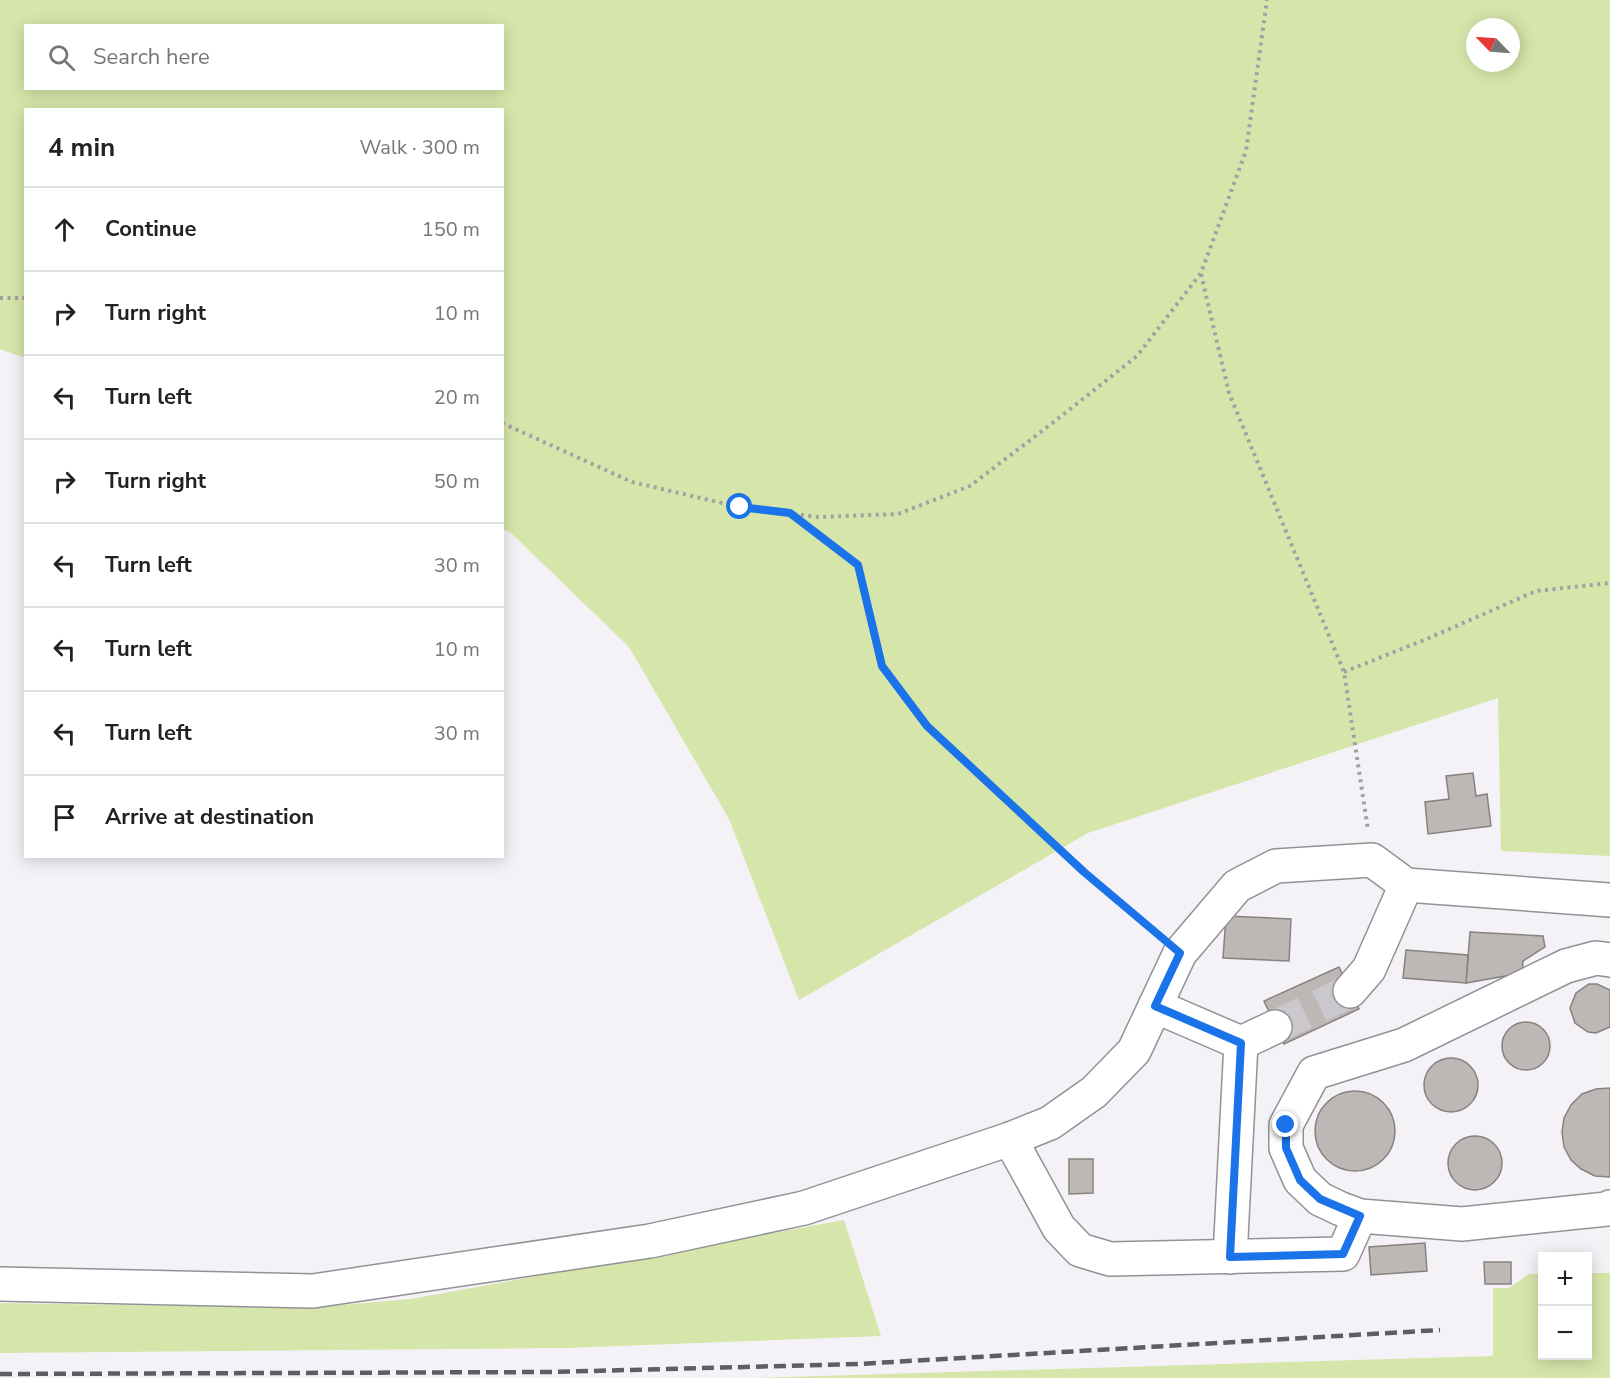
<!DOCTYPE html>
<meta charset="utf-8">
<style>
:root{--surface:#fff;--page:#f6f6f6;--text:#222;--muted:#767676;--line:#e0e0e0}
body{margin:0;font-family:"Nunito Sans",sans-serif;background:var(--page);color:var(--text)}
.controls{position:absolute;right:18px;bottom:18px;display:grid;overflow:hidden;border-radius:0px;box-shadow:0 3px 15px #0003}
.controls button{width:54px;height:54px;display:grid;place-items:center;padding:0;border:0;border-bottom:2px solid var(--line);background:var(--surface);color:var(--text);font:30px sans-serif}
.compass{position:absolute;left:1466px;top:18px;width:54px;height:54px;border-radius:50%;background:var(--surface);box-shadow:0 3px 15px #0003;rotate:295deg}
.stop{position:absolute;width:18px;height:18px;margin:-14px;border:4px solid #1a73e8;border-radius:50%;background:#fff}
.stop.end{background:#1a73e8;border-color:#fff;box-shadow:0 2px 6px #0008}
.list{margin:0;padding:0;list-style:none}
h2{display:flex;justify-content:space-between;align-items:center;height:78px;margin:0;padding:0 24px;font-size:26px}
h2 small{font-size:20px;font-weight:400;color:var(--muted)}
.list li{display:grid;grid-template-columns:39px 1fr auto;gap:18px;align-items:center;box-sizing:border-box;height:84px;padding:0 24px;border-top:2px solid var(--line)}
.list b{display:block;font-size:22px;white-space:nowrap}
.list em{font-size:20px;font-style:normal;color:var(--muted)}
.icon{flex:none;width:33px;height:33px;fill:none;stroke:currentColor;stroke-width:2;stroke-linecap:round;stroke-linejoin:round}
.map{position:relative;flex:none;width:1610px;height:1378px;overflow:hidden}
.search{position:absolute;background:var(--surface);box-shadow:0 3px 15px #0003;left:24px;top:24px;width:480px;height:66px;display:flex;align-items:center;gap:15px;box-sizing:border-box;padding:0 21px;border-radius:0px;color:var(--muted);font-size:22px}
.panel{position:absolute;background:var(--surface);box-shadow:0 3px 15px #0003;left:24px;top:108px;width:480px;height:750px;border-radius:0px}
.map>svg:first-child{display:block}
.green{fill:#d6e6aa;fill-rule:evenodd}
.building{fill:#bdb8b5;stroke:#86827f;stroke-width:1.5}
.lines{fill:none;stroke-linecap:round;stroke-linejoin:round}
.minor-tunnel{stroke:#cac8cd;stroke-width:33;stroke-dasharray:33 16;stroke-linecap:butt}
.minor-casing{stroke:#939196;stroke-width:36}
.path{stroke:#a2a0a4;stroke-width:4;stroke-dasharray:3 4.5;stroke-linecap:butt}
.minor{stroke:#fff;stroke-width:33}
.rail{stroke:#5e5e60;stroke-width:4.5;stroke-dasharray:12 6;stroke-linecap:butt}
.route{stroke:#1a73e8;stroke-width:8}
</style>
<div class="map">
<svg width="1610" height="1378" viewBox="0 0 1610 1378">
<rect width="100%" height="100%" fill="#f4f2f7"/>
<g class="green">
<path d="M 0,0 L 1610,0 L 1610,856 L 1501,851 L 1498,698 L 1088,833 L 799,1000 L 729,819 L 629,647 L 511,533 L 503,529 L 502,110 L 26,110 L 25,358 L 0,349 ZM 26,26 L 502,26 L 502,88 L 26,88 ZM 1475,27 L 1511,27 L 1511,63 L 1475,63 Z"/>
<path d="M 844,1220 L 881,1336 L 567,1348 L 0,1353 L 0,1303 L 305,1308 L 411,1299 Z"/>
<path d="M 1588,1273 L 1610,1273 L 1610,1378 L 752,1378 L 1493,1356 L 1493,1288 L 1509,1288 L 1529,1274 L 1542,1274 L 1542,1356 L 1588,1356 Z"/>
</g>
<g class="building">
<path d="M 1473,773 L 1476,796 L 1487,794 L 1491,826 L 1428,834 L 1425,802 L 1449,799 L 1446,776 Z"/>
<path d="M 1226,916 L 1291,919 L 1289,961 L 1223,958 Z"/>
<path d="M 1470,932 L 1543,936 L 1545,947 L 1523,961 L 1522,973 L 1466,983 Z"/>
<path d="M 1406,950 L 1468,955 L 1466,983 L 1403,978 Z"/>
<path d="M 1339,967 L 1359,1009 L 1284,1044 L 1264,1001 Z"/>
<path d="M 1589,984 L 1597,984 L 1610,990 L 1610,1027 L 1596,1033 L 1588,1032 L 1575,1023 L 1570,1008 L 1576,993 Z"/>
<circle cx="1526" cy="1046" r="24"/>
<circle cx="1451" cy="1085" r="27"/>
<path d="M 1610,1088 L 1610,1177 L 1595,1176 L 1581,1169 L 1571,1160 L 1564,1147 L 1562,1132 L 1564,1118 L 1571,1105 L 1582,1094 L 1596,1089 Z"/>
<circle cx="1355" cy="1131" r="40"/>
<circle cx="1475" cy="1163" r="27"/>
<path d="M 1069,1159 L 1093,1159 L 1093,1193 L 1069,1194 Z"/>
<path d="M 1425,1243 L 1427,1271 L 1371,1275 L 1369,1247 Z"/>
<path d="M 1484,1262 L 1511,1262 L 1511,1284 L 1485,1284 Z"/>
</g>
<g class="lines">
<path class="minor-tunnel" d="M 1275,1027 L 1350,991"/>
<g class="minor-casing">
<g id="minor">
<path d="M 1610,960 L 1596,958 L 1566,966 L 1404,1045 L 1314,1073 L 1286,1125 L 1286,1148 L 1300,1180 L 1320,1199 L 1341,1209 L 1360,1216 L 1462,1224 L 1607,1209 L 1610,1207"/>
<path d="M 1350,991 L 1369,969 L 1406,885"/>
<path d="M 1155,1006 L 1241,1043"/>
<path d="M 1010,1139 L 1059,1228 L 1080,1250 L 1110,1259 L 1343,1254 L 1360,1216"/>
<path d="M 1230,1257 L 1241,1043 L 1275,1027"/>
<path d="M 0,1284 L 313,1291 L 650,1241 L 804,1208 L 1010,1139 L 1050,1123 L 1094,1092 L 1134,1051 L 1180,953 L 1237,886 L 1276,866 L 1372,860 L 1406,885 L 1610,900"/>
</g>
</g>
<g class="path">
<path d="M 1201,274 L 1229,393 L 1344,672 L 1368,830"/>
<path d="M 0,298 L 26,298"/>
<path d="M 502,423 L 632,482 L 739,507 L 818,517 L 898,514 L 970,486 L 1050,425 L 1137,356 L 1201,273 L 1246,151 L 1267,0"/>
<path d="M 790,514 L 858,565 L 882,666 L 927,726 L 1084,872 L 1157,934"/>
<path d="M 1344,672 L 1429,638 L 1536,591 L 1610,583"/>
</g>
<use href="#minor" class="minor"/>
<path class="rail" d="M 0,1374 L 551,1372 L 858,1364 L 1440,1330"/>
</g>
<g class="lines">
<path class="route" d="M 740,507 L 790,513 L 858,565 L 882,666 L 927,726 L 1084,872 L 1180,953 L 1155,1006 L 1241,1043 L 1230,1257 L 1343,1254 L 1360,1216 L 1320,1199 L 1300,1180 L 1286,1148 L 1286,1125"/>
</g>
</svg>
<div class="controls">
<button>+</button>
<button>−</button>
</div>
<svg class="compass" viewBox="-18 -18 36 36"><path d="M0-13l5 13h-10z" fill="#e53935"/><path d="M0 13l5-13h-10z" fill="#767676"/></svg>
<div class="stop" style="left:740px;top:507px"></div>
<div class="stop end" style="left:1286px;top:1125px"></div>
<div class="search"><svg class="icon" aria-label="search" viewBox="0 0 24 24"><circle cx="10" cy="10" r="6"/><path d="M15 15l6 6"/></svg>Search here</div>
<section class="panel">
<h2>4 min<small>Walk · 300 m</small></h2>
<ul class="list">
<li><svg class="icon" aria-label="ahead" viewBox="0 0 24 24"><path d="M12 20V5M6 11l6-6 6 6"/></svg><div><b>Continue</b></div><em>150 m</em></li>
<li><svg class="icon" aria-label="right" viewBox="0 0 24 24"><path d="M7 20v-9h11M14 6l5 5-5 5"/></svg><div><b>Turn right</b></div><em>10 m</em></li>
<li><svg class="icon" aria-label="left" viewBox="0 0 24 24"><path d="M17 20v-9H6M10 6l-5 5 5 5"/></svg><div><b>Turn left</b></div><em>20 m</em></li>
<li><svg class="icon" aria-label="right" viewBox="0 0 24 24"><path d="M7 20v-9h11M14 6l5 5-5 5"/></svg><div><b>Turn right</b></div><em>50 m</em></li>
<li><svg class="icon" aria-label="left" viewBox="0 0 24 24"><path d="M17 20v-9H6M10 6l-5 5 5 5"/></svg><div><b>Turn left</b></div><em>30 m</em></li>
<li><svg class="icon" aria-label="left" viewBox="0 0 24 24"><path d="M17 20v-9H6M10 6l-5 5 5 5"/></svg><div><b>Turn left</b></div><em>10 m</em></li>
<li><svg class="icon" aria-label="left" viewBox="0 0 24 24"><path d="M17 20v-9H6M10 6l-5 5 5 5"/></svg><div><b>Turn left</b></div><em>30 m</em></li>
<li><svg class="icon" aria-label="arrive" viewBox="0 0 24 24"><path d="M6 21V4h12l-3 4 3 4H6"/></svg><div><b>Arrive at destination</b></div></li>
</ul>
</section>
</div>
